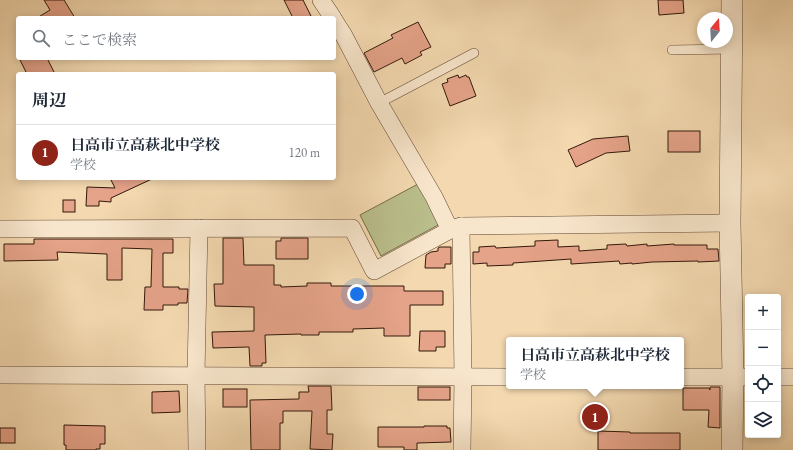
<!DOCTYPE html>
<html lang="ja">
<meta charset="utf-8">
<style>
:root{--surface:#fff;--page:#f2f2f3;--text:#1f2937;--muted:#747a83;--line:#e0e1e3;--accent:#8f2418}
body{margin:0;font-family:"EB Garamond","Noto Serif JP",serif;background:var(--page);color:var(--text)}
.controls{position:absolute;right:12px;bottom:12px;display:grid;overflow:hidden;border-radius:4px;box-shadow:0 2px 10px #0003}
.controls button{width:36px;height:36px;display:grid;place-items:center;padding:0;border:0;border-bottom:1px solid var(--line);background:var(--surface);color:var(--text);font:20px sans-serif}
.compass{position:absolute;left:697px;top:12px;width:36px;height:36px;border-radius:50%;background:var(--surface);box-shadow:0 2px 10px #0003;rotate:18deg}
.you{position:absolute;left:357px;top:294px;width:14px;height:14px;margin:-10px;border:3px solid #fff;border-radius:50%;background:#1a73e8;box-shadow:0 0 0 6px #1a73e833}
.badge{display:grid;place-items:center;width:26px;height:26px;border-radius:50%;background:var(--accent);color:#fff;font-size:13px;font-weight:700}
.pin{position:absolute;translate:-50% -50%;border:2px solid #fff;box-shadow:0 1px 4px #0006}
.popup{position:absolute;left:506px;top:337px;width:178px;height:52px;box-sizing:border-box;display:grid;place-content:center;border-radius:4px;background:var(--surface);filter:drop-shadow(0 1px 3px #0005);font-size:13px;white-space:nowrap;color:var(--muted)}
.popup b{font-size:15px;color:var(--text)}
.popup::after{content:'';position:absolute;left:50%;top:100%;margin-left:-8px;border:8px solid transparent;border-top-color:var(--surface)}
.list{margin:0;padding:0;list-style:none}
h2{display:flex;justify-content:space-between;align-items:center;height:52px;margin:0;padding:0 16px;font-size:17px}
h2 small{font-size:13px;font-weight:400;color:var(--muted)}
.list li{display:grid;grid-template-columns:26px 1fr auto;gap:12px;align-items:center;box-sizing:border-box;height:56px;padding:0 16px;border-top:1px solid var(--line)}
.list b{display:block;font-size:15px;white-space:nowrap}
.list p{margin:0;font-size:13px;white-space:nowrap;color:var(--muted)}
.list em{font-size:13px;font-style:normal;color:var(--muted)}
.icon{flex:none;width:22px;height:22px;fill:none;stroke:currentColor;stroke-width:2;stroke-linecap:round;stroke-linejoin:round}
.map{position:relative;flex:none;width:793px;height:450px;overflow:hidden}
.search{position:absolute;background:var(--surface);box-shadow:0 2px 10px #0003;left:16px;top:16px;width:320px;height:44px;display:flex;align-items:center;gap:10px;box-sizing:border-box;padding:0 14px;border-radius:4px;color:var(--muted);font-size:15px}
.panel{position:absolute;background:var(--surface);box-shadow:0 2px 10px #0003;left:16px;top:72px;width:320px;height:108px;border-radius:4px}
.map>svg:first-child{display:block}
.green{fill:#babf8c;stroke:#766c4b}
.building{fill:#e5a389;stroke:#33180a}
.lines{fill:none;stroke-linecap:round;stroke-linejoin:round}
.service-casing{stroke:#634834;stroke-width:10}
.minor-casing{stroke:#634834;stroke-width:18}
.tertiary-casing{stroke:#634834;stroke-width:22}
.service{stroke:#f8e6cc;stroke-width:9}
.minor{stroke:#f8e6cc;stroke-width:17}
.tertiary{stroke:#f8e6cc;stroke-width:21}
</style>
<div class="map">
<svg width="793" height="450" viewBox="0 0 793 450">
<rect width="100%" height="100%" fill="#f4d9b0"/>
<filter id="stains"><feTurbulence type="fractalNoise" baseFrequency=".005" numOctaves="4"/><feColorMatrix values="0 0 0 0 .2 0 0 0 0 .09 0 0 0 0 .02 0 0 0 .5 -.17"/></filter>
<radialGradient id="worn" r=".72"><stop offset=".6" stop-color="#630" stop-opacity="0"/><stop offset="1" stop-color="#630" stop-opacity=".3"/></radialGradient>
<path class="green" d="M 418,184 L 440,224 L 381,256 L 360,215 Z"/>
<g class="building">
<path d="M 44,0 L 64,0 L 75,18 L 37,18 L 50,10 Z"/>
<path d="M 284,0 L 303,0 L 312,18 L 293,18 Z"/>
<path d="M 658,0 L 683,0 L 684,13 L 659,15 Z"/>
<path d="M 418,22 L 431,47 L 420,52 L 422,55 L 405,64 L 402,58 L 374,72 L 364,53 L 393,38 L 391,35 Z"/>
<path d="M 19,58 L 47,58 L 55,74 L 27,74 Z"/>
<path d="M 458,75 L 459,78 L 466,75 L 467,77 L 469,77 L 476,96 L 450,106 L 442,84 L 448,82 L 447,79 Z"/>
<rect x="668" y="131" width="32" height="21"/>
<path d="M 628,136 L 630,151 L 606,153 L 576,167 L 568,150 L 593,139 Z"/>
<path d="M 110,178 L 154,178 L 111,198 L 111,202 L 99,201 L 99,206 L 86,206 L 87,187 L 115,188 Z"/>
<rect x="63" y="200" width="12" height="12"/>
<path d="M 223,238 L 243,238 L 244,265 L 274,265 L 274,285 L 281,285 L 281,287 L 307,286 L 307,283 L 331,283 L 331,286 L 404,286 L 404,291 L 443,291 L 443,305 L 410,305 L 410,336 L 384,336 L 384,328 L 353,329 L 353,332 L 319,332 L 319,335 L 301,335 L 301,334 L 265,335 L 266,363 L 262,363 L 262,366 L 250,366 L 249,347 L 213,348 L 212,332 L 254,331 L 254,307 L 215,306 L 214,284 L 223,284 Z"/>
<path d="M 281,238 L 308,238 L 308,259 L 276,259 L 276,241 L 281,241 Z"/>
<path d="M 34,239 L 173,239 L 173,253 L 163,253 L 163,287 L 179,287 L 179,289 L 188,289 L 187,303 L 178,303 L 178,305 L 163,305 L 163,310 L 144,310 L 145,287 L 151,287 L 152,249 L 122,248 L 122,280 L 107,280 L 107,254 L 57,252 L 58,260 L 4,261 L 4,244 L 34,244 Z"/>
<path d="M 558,240 L 558,247 L 579,246 L 579,251 L 607,249 L 607,245 L 626,244 L 627,246 L 647,244 L 647,246 L 674,244 L 674,245 L 707,245 L 707,249 L 718,249 L 719,261 L 698,262 L 698,261 L 652,262 L 632,264 L 632,263 L 620,264 L 619,261 L 571,264 L 571,259 L 513,263 L 513,265 L 487,266 L 487,263 L 473,264 L 473,252 L 479,252 L 479,247 L 495,246 L 496,248 L 535,246 L 535,241 Z"/>
<path d="M 440,247 L 451,247 L 451,264 L 445,264 L 445,268 L 425,268 L 426,255 L 431,252 L 438,251 L 438,248 Z"/>
<path d="M 420,331 L 445,331 L 445,347 L 436,347 L 436,351 L 419,351 Z"/>
<path d="M 308,386 L 331,386 L 332,410 L 327,410 L 327,434 L 333,434 L 332,450 L 310,449 L 312,411 L 283,411 L 283,423 L 280,423 L 280,450 L 251,450 L 250,400 L 299,399 L 299,392 L 309,392 Z"/>
<rect x="418" y="387" width="32" height="13"/>
<path d="M 710,387 L 720,387 L 720,428 L 708,427 L 709,410 L 683,410 L 683,388 L 709,388 L 710,390 Z"/>
<rect x="223" y="389" width="24" height="18"/>
<path d="M 179,391 L 180,412 L 152,413 L 152,392 Z"/>
<path d="M 64,425 L 105,426 L 105,444 L 100,444 L 100,449 L 96,449 L 96,450 L 66,450 L 66,445 L 64,445 Z"/>
<path d="M 424,426 L 447,426 L 447,428 L 450,428 L 451,442 L 417,443 L 417,450 L 404,450 L 404,447 L 378,447 L 378,427 L 424,427 Z"/>
<rect x="0" y="428" width="15" height="15"/>
<path d="M 598,431 L 630,432 L 630,433 L 680,433 L 680,450 L 598,450 Z"/>
</g>
<g class="lines">
<g class="service-casing">
<g id="service">
<path d="M 672,50 L 731,49"/>
<path d="M 379,103 L 474,53"/>
</g>
</g>
<g class="minor-casing">
<g id="minor">
<path d="M 321,0 L 333,18"/>
<path d="M 334,20 L 343,34 L 379,103 L 434,197 L 450,230 L 461,226"/>
<path d="M 0,229 L 352,228 L 374,271 L 450,230"/>
<path d="M 0,375 L 509,377"/>
<path d="M 681,377 L 748,377"/>
<path d="M 778,377 L 793,377"/>
<path d="M 197,450 L 196,375 L 199,228"/>
<path d="M 462,450 L 463,377 L 461,226 L 730,223"/>
</g>
</g>
<g class="tertiary-casing">
<path id="tertiary" d="M 732,0 L 730,223 L 733,377 L 732,450"/>
</g>
<use href="#service" class="service"/>
<use href="#minor" class="minor"/>
<use href="#tertiary" class="tertiary"/>
</g>
<rect width="100%" height="100%" filter="url(#stains)"/>
<rect width="100%" height="100%" fill="url(#worn)"/>
</svg>
<div class="controls">
<button>+</button>
<button>−</button>
<button><svg class="icon" aria-label="locate" viewBox="0 0 24 24"><circle cx="12" cy="12" r="6"/><path d="M12 2v4M12 18v4M2 12h4M18 12h4"/></svg></button>
<button><svg class="icon" aria-label="layers" viewBox="0 0 24 24"><path d="M12 4l9 5-9 5-9-5zM3 14l9 5 9-5"/></svg></button>
</div>
<svg class="compass" viewBox="-18 -18 36 36"><path d="M0-13l5 13h-10z" fill="#e53935"/><path d="M0 13l5-13h-10z" fill="#747a83"/></svg>
<div class="you"></div>
<div class="pin badge" style="left:595px;top:417px">1</div>
<div class="popup"><b>日高市立高萩北中学校</b>学校</div>
<div class="search"><svg class="icon" aria-label="search" viewBox="0 0 24 24"><circle cx="10" cy="10" r="6"/><path d="M15 15l6 6"/></svg>ここで検索</div>
<section class="panel">
<h2>周辺<small></small></h2>
<ul class="list">
<li><span class="badge">1</span><div><b>日高市立高萩北中学校</b><p>学校</p></div><em>120 m</em></li>
</ul>
</section>
</div>
